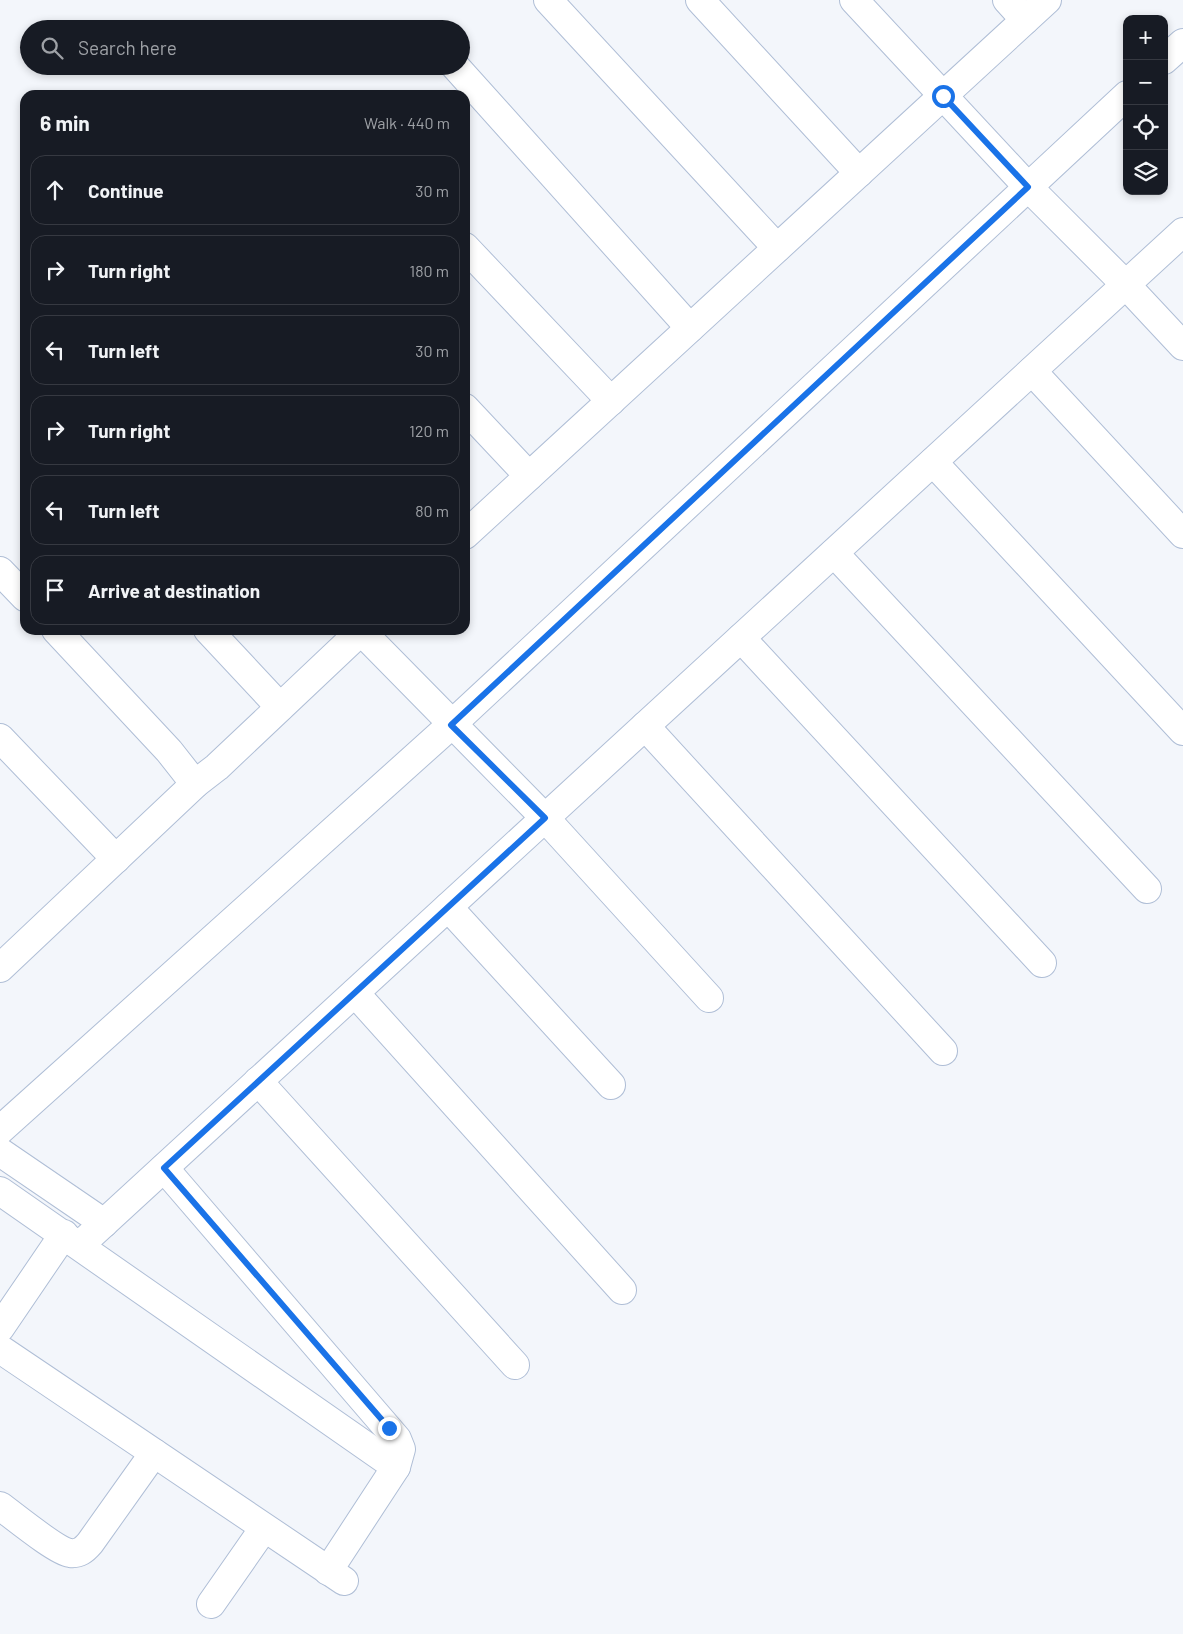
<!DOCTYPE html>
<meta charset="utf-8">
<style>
:root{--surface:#171b24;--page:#20242c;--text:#f1f3f6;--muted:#9ea1a6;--line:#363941}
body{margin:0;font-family:Barlow,sans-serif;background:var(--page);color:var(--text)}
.controls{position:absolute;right:15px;top:15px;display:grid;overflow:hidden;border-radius:10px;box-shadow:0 2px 8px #0003}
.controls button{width:45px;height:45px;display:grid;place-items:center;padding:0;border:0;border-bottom:1px solid var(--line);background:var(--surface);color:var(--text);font:25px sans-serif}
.stop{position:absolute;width:15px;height:15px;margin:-11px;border:4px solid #1a73e8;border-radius:50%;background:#fff}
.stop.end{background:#1a73e8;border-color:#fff;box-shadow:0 1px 5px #0008}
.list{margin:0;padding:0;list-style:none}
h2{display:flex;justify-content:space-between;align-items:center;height:65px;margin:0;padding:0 20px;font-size:21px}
h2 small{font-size:16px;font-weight:400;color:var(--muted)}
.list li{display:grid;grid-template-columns:32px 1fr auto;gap:15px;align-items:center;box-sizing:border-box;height:70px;margin:0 10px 10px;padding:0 10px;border:1px solid var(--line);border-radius:15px}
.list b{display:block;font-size:19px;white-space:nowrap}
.list em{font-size:16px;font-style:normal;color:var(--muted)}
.icon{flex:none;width:28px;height:28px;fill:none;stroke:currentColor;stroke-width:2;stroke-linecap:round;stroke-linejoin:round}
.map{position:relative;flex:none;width:1183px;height:1634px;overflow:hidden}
.search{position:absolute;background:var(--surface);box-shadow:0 2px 8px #0003;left:20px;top:20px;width:450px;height:55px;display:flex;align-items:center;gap:12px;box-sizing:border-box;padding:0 18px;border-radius:28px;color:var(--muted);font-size:19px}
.panel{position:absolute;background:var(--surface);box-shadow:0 2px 8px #0003;left:20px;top:90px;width:450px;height:545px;border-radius:15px}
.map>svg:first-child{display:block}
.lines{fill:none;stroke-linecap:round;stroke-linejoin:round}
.minor-casing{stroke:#afbed6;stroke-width:30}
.minor{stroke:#fff;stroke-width:28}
.route{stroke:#1a73e8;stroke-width:6}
</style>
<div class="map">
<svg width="1183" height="1634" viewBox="0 0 1183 1634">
<rect width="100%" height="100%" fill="#f3f6fb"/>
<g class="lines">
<g class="minor-casing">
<g id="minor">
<path d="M 548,0 L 777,248"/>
<path d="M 700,0 L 859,173"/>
<path d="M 854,0 L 1028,187 L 1126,285 L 1183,346"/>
<path d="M 1007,0 L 1025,20"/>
<path d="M 1164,60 L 1183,43"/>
<path d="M 455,66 L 690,328"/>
<path d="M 465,247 L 611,401"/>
<path d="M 1032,371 L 1183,534"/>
<path d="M 465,408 L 529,476"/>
<path d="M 933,462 L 1183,731"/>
<path d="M 465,535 L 1047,0"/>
<path d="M 834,553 L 1147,889"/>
<path d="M 0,571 L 25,597"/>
<path d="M 56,630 L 169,751 L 195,784 L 217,767 L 362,630"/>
<path d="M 208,630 L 280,707"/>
<path d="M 360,630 L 545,818 L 709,998"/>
<path d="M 741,638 L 1042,963"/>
<path d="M 645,726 L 943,1051"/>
<path d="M 0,738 L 116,859"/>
<path d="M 448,907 L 611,1085"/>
<path d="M 0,968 L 195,784"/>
<path d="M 355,993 L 622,1290"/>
<path d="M 258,1081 L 515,1365"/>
<path d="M 0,1130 L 451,725 L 1127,95"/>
<path d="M 0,1152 L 104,1223"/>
<path d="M 164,1168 L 397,1439 L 401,1449 L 396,1467 L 328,1571"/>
<path d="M 0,1191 L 396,1467"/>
<path d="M 80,1245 L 1183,232"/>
<path d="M 0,1328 L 64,1234"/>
<path d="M 0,1349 L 344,1581"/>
<path d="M 0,1506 C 14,1516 56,1551 70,1553 C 79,1554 84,1550 90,1543 L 154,1453"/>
<path d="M 211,1604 L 264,1528"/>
</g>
</g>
<use href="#minor" class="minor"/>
</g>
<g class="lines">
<path class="route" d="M 389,1428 L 164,1168 L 545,818 L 451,725 L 1028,187 L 943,96"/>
</g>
</svg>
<div class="controls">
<button>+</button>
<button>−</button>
<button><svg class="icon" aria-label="locate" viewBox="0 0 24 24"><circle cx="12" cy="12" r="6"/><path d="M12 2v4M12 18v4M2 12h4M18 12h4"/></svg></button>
<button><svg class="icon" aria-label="layers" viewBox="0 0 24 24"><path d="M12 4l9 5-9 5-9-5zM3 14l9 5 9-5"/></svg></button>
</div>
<div class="stop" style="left:943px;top:96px"></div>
<div class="stop end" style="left:389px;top:1428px"></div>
<div class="search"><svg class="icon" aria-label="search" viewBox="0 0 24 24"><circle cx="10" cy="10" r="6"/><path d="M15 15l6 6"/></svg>Search here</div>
<section class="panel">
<h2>6 min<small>Walk · 440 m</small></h2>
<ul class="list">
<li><svg class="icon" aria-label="ahead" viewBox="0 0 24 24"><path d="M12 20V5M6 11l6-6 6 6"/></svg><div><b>Continue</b></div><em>30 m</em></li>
<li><svg class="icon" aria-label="right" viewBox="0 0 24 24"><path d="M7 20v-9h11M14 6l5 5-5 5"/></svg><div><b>Turn right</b></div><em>180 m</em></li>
<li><svg class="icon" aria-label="left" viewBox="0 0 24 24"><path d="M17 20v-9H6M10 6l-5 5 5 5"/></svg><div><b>Turn left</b></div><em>30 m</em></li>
<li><svg class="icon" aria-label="right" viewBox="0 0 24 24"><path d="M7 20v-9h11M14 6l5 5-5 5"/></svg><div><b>Turn right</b></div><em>120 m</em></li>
<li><svg class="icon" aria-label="left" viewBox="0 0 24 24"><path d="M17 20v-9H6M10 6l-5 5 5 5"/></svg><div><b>Turn left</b></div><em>80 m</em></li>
<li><svg class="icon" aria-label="arrive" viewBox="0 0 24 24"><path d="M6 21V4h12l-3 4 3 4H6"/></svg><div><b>Arrive at destination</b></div></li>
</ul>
</section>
</div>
